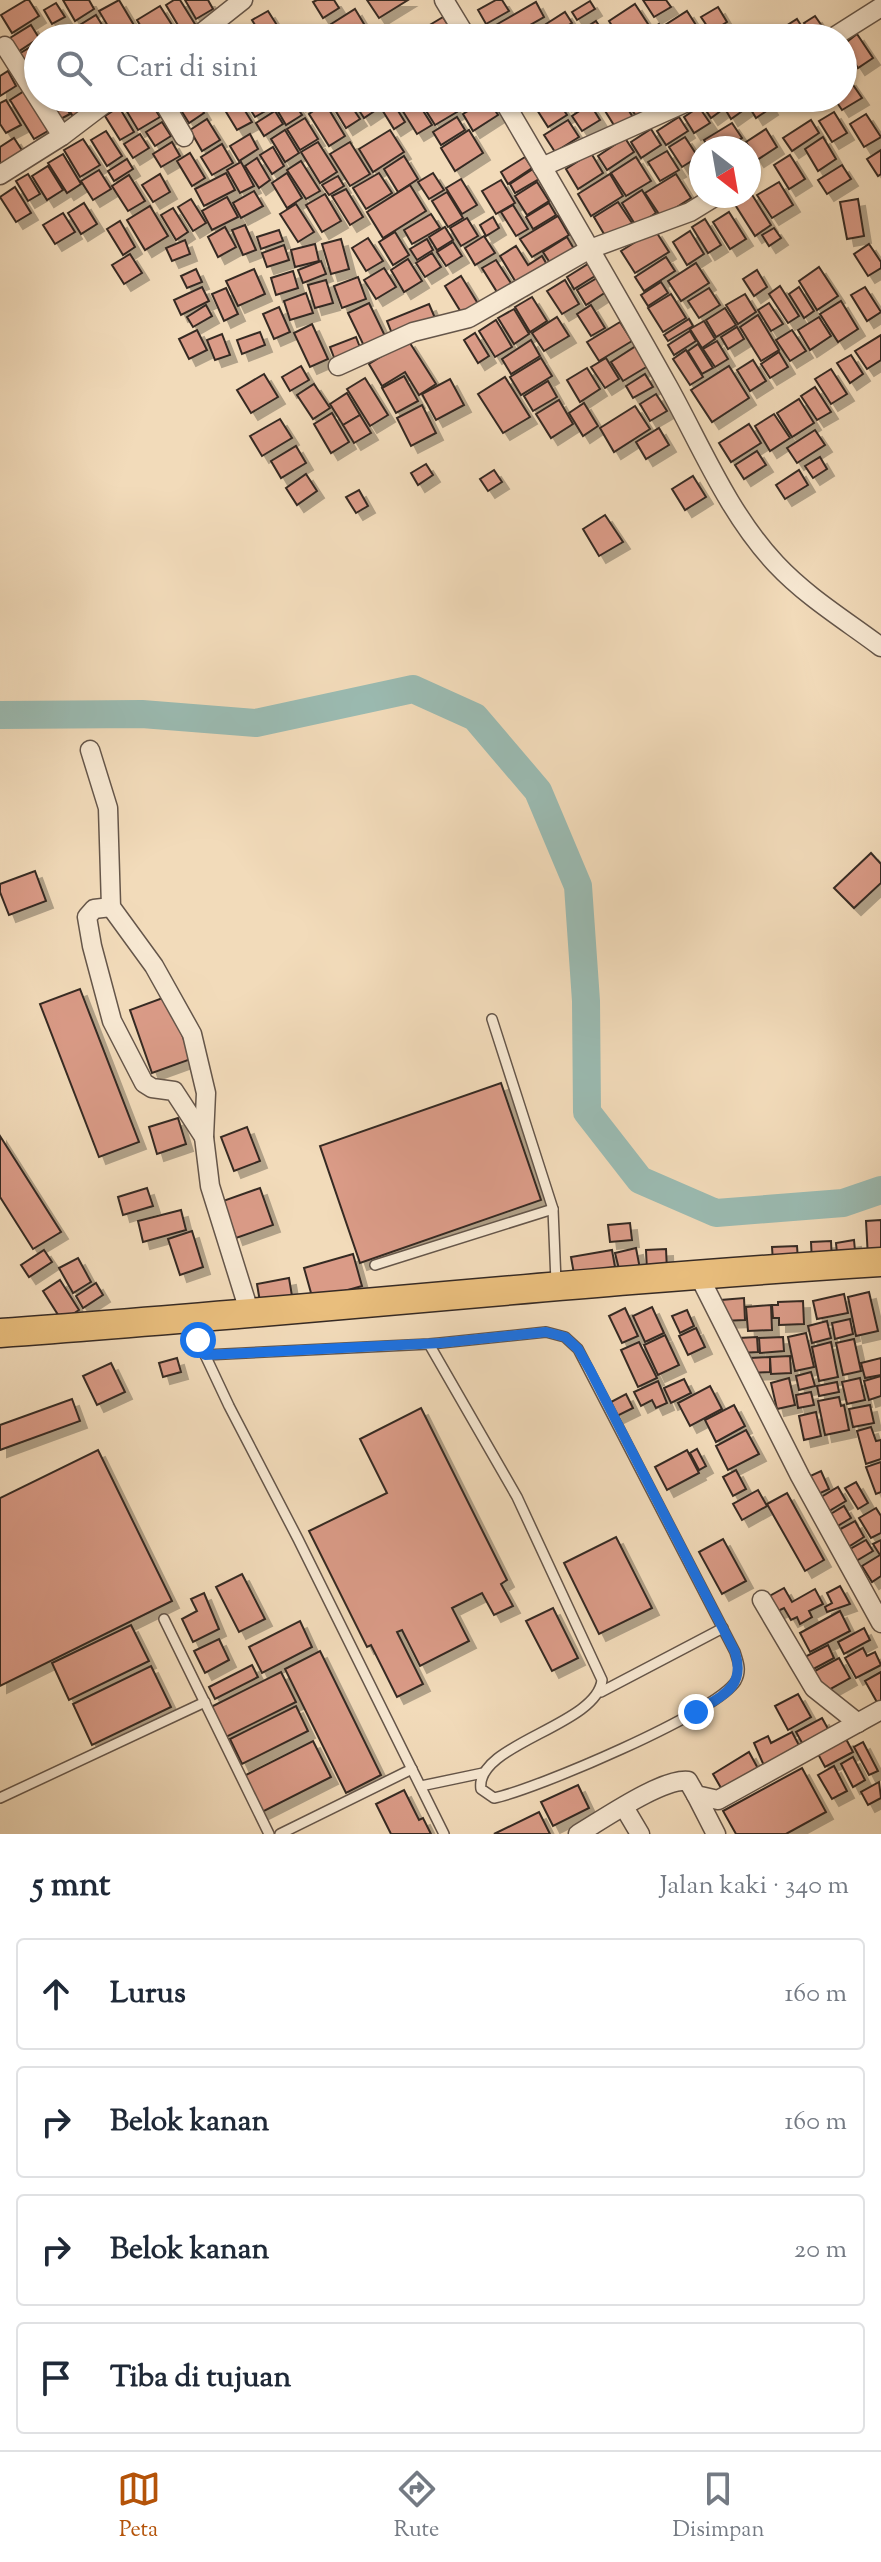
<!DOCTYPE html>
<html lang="id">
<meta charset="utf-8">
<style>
:root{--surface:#fff;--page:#f6f6f7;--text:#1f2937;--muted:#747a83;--line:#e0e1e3;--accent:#b45309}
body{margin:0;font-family:"Sorts Mill Goudy",serif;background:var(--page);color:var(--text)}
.compass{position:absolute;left:689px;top:136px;width:72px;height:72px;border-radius:50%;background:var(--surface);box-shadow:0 2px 6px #0004;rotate:149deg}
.stop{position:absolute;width:24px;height:24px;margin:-18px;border:6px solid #1a73e8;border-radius:50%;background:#fff}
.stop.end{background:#1a73e8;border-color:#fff;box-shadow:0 2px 8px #0008}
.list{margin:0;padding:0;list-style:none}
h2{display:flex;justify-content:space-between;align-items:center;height:104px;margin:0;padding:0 32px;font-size:34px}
h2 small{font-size:26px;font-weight:400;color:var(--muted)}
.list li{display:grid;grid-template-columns:52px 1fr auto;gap:24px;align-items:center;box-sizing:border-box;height:112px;margin:0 16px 16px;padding:0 16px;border:2px solid var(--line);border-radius:8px}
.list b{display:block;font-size:30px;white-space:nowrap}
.list em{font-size:26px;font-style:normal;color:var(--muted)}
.icon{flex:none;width:44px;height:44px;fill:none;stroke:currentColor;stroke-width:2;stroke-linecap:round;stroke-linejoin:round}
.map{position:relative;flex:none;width:881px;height:1834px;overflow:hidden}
.search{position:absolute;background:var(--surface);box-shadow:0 2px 6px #0004;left:24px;right:24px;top:24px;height:88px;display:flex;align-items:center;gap:20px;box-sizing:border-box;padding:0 28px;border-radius:44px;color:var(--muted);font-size:30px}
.sheet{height:616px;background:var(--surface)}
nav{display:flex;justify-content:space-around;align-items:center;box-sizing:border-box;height:112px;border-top:2px solid var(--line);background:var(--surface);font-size:22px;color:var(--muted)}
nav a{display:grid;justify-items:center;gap:4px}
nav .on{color:var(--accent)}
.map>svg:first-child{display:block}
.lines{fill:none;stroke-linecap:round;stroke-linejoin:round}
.river{stroke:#9bbbb2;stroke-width:28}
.building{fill:#da9b87;stroke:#362a24;stroke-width:2;filter:url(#shadow)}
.service-casing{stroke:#65564a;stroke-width:12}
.minor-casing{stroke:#65564a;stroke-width:21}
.trunk-casing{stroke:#362a24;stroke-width:31}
.service{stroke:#f7e8d2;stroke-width:9}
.minor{stroke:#f7e8d2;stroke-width:18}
.trunk{stroke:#e9be7d;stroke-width:28}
.route{stroke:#1a73e8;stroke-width:10}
</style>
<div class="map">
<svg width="881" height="1834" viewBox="0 0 881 1834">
<defs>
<filter id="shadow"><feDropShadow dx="7" dy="7" stdDeviation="0" flood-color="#0004"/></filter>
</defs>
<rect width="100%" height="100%" fill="#f2dbba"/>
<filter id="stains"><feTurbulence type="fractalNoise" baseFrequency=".0025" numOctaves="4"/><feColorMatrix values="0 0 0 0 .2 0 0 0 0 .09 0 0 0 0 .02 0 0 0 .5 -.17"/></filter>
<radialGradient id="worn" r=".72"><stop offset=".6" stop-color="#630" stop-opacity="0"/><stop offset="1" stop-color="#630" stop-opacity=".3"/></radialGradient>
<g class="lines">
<path class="river" d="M 0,715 L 142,714 L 256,723 L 413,689 L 475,717 L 538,791 L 578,886 L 586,1001 L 587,1112 L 640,1180 L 716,1213 L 843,1203 L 881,1190"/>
</g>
<g class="building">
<path d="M 26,0 L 29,0 L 39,16 L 12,33 L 1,15 Z"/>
<path d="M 63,0 L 89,0 L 94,9 L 75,21 Z"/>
<path d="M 119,0 L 138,32 L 128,38 L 115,38 L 99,11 Z"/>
<path d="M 174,0 L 180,0 L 198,29 L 185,37 L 166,5 Z"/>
<path d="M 185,0 L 208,0 L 213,9 L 196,19 Z"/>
<path d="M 317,0 L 334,0 L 339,8 L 323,18 L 313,2 Z"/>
<path d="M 367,0 L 408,0 L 379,18 Z"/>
<path d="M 496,0 L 502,0 L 509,11 L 486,24 L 478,10 Z"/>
<path d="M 643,0 L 666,0 L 671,7 L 654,17 Z"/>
<path d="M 590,1 L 595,9 L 577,20 L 572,12 Z"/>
<path d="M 536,2 L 544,17 L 507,38 L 501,38 L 494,26 Z"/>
<path d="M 56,3 L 65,17 L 52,24 L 44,10 Z"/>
<path d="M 635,4 L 648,24 L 627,38 L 620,38 L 609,21 Z"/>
<path d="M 160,6 L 179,36 L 176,38 L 148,38 L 137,20 Z"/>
<path d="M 718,7 L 727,22 L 711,32 L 701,17 Z"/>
<path d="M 355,9 L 367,29 L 352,38 L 336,38 L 328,26 Z"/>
<path d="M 268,11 L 280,30 L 263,38 L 252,20 Z"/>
<path d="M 687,11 L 701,33 L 692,38 L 673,38 L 665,25 Z"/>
<path d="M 565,12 L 572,23 L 552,35 L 546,24 Z"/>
<path d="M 96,15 L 107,33 L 98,38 L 74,38 L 70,31 Z"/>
<path d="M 815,16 L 824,29 L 813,36 L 804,23 Z"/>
<path d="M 443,17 L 456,38 L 436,38 L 428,26 Z"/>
<path d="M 797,19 L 809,38 L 783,38 L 778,31 Z"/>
<path d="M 596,21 L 605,35 L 601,38 L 582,38 L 579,32 Z"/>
<path d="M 659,24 L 668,38 L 638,38 Z"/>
<path d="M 31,25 L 39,38 L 13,55 L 5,41 Z"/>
<path d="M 857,34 L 873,58 L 858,68 L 843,45 Z"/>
<path d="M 37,43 L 38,73 L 28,80 L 14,57 Z"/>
<path d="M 8,71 L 16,86 L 0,96 L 0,76 Z"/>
<path d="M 849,79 L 862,98 L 842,110 L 834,98 L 843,98 L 843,82 Z"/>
<path d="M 29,88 L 53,128 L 34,139 L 10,100 Z"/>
<path d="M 60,98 L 70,114 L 55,122 L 46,107 Z"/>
<path d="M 62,98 L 84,98 L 91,110 L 75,120 Z"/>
<path d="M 133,98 L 148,98 L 160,117 L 138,130 L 123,105 Z"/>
<path d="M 195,98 L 204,113 L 189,123 L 179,107 Z"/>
<path d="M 226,98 L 237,98 L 252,122 L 237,130 L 220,102 Z"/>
<path d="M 256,98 L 279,98 L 281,102 L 255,117 L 247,104 Z"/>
<path d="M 298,98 L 327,98 L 306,111 Z"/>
<path d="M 332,98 L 346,98 L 360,119 L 346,128 L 329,100 Z"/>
<path d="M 351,98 L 372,98 L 379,108 L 364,118 Z"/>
<path d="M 380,98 L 390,98 L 405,122 L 394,129 L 376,100 Z"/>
<path d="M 409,98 L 415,98 L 432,125 L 417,134 L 399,105 Z"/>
<path d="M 418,98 L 449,98 L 457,112 L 435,125 Z"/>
<path d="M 453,98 L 483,98 L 461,111 Z"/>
<path d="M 538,98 L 556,98 L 567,115 L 548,127 L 532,102 Z"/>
<path d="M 563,98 L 583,98 L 585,102 L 572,111 Z"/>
<path d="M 597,98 L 621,98 L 634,119 L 617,130 Z"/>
<path d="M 624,98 L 640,98 L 649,112 L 638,119 Z"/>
<path d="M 727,98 L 742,98 L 748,107 L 731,119 L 721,102 Z"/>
<path d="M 744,98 L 765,98 L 771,108 L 756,118 Z"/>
<path d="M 292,99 L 302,115 L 286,125 L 276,108 Z"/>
<path d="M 488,99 L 498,115 L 473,131 L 463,114 Z"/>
<path d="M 715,99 L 722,110 L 711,118 L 703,106 Z"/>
<path d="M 6,100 L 21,125 L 6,133 L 0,124 L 0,103 Z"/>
<path d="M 325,103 L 345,136 L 329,146 L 309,114 Z"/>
<path d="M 590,104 L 600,120 L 582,131 L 572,116 Z"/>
<path d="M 119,107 L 134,132 L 120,140 L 105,116 Z"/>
<path d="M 699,107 L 710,123 L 694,133 L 684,117 Z"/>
<path d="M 275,111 L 283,124 L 264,136 L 256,123 Z"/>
<path d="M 834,112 L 847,133 L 832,142 L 819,121 Z"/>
<path d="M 866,114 L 881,137 L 864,147 L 850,124 Z"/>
<path d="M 457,117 L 465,130 L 441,145 L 433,132 Z"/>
<path d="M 679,117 L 688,131 L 666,145 L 657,131 Z"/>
<path d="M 305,118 L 318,139 L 300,150 L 287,129 Z"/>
<path d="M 207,119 L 220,140 L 202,151 L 190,130 Z"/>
<path d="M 568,120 L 579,137 L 555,152 L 544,135 Z"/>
<path d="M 811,120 L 819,133 L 792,151 L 783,138 Z"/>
<path d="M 162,122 L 171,136 L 155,146 L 146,132 Z"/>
<path d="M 732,123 L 742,138 L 727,148 L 709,148 L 704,140 Z"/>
<path d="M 651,129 L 661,145 L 641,158 L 631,142 Z"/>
<path d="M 766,129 L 777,147 L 757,160 L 746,142 Z"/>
<path d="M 285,130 L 299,153 L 285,162 L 271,139 Z"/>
<path d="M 390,130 L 404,152 L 373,172 L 359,149 Z"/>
<path d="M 469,130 L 483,153 L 455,171 L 441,148 Z"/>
<path d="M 106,131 L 122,156 L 107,166 L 91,140 Z"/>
<path d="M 140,134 L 149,148 L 133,158 L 124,144 Z"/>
<path d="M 250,134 L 258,149 L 239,161 L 230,146 Z"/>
<path d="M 685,137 L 698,157 L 682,167 L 669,147 Z"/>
<path d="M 823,137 L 836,159 L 818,171 L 805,149 Z"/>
<path d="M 14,138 L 25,155 L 0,168 L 0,147 Z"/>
<path d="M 625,138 L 634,152 L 607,170 L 598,156 Z"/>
<path d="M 83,139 L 100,165 L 80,177 L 64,150 Z"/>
<path d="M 172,142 L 180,156 L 161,167 L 153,154 Z"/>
<path d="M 318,142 L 337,172 L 320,183 L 301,152 Z"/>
<path d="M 350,142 L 370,174 L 350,186 L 330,154 Z"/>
<path d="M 222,144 L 233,163 L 212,175 L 201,157 Z"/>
<path d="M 273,147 L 284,166 L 272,174 L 260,155 Z"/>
<path d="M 881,150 L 881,174 L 878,176 L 867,159 Z"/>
<path d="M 667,151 L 679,170 L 660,181 L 648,162 Z"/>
<path d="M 190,153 L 205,178 L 192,186 L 177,161 Z"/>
<path d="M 591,153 L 603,173 L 578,189 L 566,169 Z"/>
<path d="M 63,154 L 81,184 L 67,193 L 48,163 Z"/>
<path d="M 790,155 L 805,179 L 789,189 L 774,165 Z"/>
<path d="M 404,156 L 418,179 L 398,192 L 384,169 Z"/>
<path d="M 525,157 L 532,168 L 508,184 L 501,172 Z"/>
<path d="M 636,157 L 651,181 L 626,196 L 611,173 Z"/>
<path d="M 257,158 L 270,180 L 259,188 L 245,166 Z"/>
<path d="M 127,159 L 133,169 L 114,181 L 108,171 Z"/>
<path d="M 301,161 L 320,191 L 306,199 L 287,170 Z"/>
<path d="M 241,162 L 254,186 L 240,193 L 227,170 Z"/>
<path d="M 842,165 L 851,179 L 827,194 L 818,180 Z"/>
<path d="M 48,166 L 63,190 L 47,200 L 32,176 Z"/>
<path d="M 533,169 L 539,179 L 515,193 L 510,184 Z"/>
<path d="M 99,170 L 111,189 L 93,200 L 81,181 Z"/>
<path d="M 226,173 L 235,190 L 204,206 L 195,189 Z"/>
<path d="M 287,173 L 302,198 L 287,208 L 272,183 Z"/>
<path d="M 379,173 L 392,193 L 366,209 L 353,188 Z"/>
<path d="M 433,173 L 444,190 L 429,199 L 418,182 Z"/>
<path d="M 28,174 L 40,194 L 28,201 L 16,181 Z"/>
<path d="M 160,174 L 170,192 L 153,202 L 142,185 Z"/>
<path d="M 610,174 L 623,196 L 591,216 L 578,194 Z"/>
<path d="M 676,174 L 691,198 L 661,217 L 645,193 Z"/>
<path d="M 129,175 L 145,201 L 128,211 L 112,186 Z"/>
<path d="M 338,176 L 344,186 L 329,195 L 322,185 Z"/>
<path d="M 461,179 L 477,205 L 462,214 L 446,188 Z"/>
<path d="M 501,180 L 515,203 L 496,214 L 482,191 Z"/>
<path d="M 537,182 L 549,201 L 527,215 L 515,196 Z"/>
<path d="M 779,182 L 793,205 L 772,218 L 757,195 Z"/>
<path d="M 410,185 L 426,211 L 383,238 L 367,212 Z"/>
<path d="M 15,187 L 31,213 L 16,222 L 0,197 Z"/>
<path d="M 346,189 L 363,217 L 350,225 L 332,196 Z"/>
<path d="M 642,190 L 656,213 L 636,226 L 622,203 Z"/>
<path d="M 254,191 L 263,206 L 241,218 L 233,203 Z"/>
<path d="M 447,192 L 463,218 L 448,227 L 432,201 Z"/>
<path d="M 751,193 L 771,225 L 755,236 L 734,203 Z"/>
<path d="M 325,194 L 341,221 L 322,232 L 306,205 Z"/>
<path d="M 227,197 L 238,217 L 212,230 L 202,211 Z"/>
<path d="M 191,199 L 206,223 L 193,231 L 178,207 Z"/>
<path d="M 858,199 L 864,236 L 847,239 L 840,202 Z"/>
<path d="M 618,202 L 632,223 L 607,239 L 594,217 Z"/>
<path d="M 84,203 L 97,224 L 81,234 L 68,213 Z"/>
<path d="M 549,203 L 556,215 L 533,229 L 526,217 Z"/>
<path d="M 296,204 L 314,232 L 298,242 L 280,214 Z"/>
<path d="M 513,205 L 528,229 L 516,236 L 501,212 Z"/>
<path d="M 150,206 L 168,236 L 145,250 L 127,220 Z"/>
<path d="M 173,208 L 188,232 L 176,240 L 161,215 Z"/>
<path d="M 729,212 L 746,239 L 730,249 L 713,222 Z"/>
<path d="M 63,213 L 75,232 L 55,244 L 43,225 Z"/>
<path d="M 431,214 L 440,228 L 412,244 L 404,230 Z"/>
<path d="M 558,216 L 569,235 L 532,257 L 520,239 Z"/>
<path d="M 493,217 L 499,228 L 486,236 L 480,225 Z"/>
<path d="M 467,218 L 478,236 L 461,246 L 450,228 Z"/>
<path d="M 705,219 L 721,245 L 708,253 L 692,227 Z"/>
<path d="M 120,221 L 135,247 L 123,255 L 107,229 Z"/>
<path d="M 245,225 L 256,250 L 243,255 L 232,230 Z"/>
<path d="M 225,227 L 236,247 L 218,257 L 208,237 Z"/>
<path d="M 445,227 L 453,240 L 437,250 L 429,237 Z"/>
<path d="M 774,228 L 781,238 L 769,246 L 762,235 Z"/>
<path d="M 279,230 L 283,241 L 261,249 L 257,237 Z"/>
<path d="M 655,230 L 669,252 L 635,273 L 621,251 Z"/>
<path d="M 690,231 L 704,254 L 687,265 L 673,242 Z"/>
<path d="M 395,232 L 409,255 L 393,265 L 379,242 Z"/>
<path d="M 484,236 L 495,253 L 475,265 L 465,248 Z"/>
<path d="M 567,237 L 577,254 L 554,269 L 543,252 Z"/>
<path d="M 368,238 L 383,261 L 366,271 L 352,248 Z"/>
<path d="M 341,239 L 349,269 L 331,274 L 322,244 Z"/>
<path d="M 427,239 L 433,250 L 417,260 L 410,249 Z"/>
<path d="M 185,240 L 190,254 L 172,261 L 166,248 Z"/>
<path d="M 453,242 L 462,256 L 446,266 L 437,252 Z"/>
<path d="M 315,244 L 319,261 L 295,267 L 291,250 Z"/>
<path d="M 869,244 L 881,262 L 881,268 L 868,276 L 854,254 Z"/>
<path d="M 284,245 L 289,260 L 267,267 L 262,253 Z"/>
<path d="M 516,246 L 528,265 L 542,256 L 550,270 L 520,289 L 500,256 Z"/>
<path d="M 432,253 L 441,267 L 425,277 L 416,263 Z"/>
<path d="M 130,254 L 142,273 L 124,284 L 112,265 Z"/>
<path d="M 666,257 L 675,271 L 644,291 L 635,277 Z"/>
<path d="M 408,259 L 422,281 L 404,292 L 391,270 Z"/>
<path d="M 496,260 L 516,291 L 502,300 L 482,268 Z"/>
<path d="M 321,261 L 326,274 L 303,283 L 298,270 Z"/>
<path d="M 696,263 L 709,283 L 681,301 L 668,281 Z"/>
<path d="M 588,264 L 595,276 L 574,289 L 567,277 Z"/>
<path d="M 819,267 L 838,296 L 817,310 L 799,281 Z"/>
<path d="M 384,268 L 396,287 L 376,299 L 364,280 Z"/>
<path d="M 196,269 L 202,282 L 187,288 L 181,276 Z"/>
<path d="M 254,269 L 265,294 L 238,306 L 226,281 Z"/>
<path d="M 757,270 L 767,287 L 754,296 L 743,279 Z"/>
<path d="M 293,271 L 298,288 L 276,295 L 271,278 Z"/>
<path d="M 461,276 L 480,307 L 464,317 L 445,286 Z"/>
<path d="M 358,277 L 366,299 L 342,308 L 334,286 Z"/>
<path d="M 597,278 L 606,292 L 586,305 L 577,290 Z"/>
<path d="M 326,280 L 333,303 L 315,308 L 308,285 Z"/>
<path d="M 565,280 L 579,304 L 562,314 L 547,291 Z"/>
<path d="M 661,282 L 668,293 L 648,306 L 641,295 Z"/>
<path d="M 780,286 L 799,316 L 788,323 L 769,294 Z"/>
<path d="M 202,287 L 209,301 L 181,315 L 174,300 Z"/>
<path d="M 799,287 L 814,311 L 804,318 L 789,294 Z"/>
<path d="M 865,287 L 881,312 L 867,321 L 851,295 Z"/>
<path d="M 226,288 L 238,314 L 224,321 L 212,294 Z"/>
<path d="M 709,288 L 720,305 L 699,318 L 688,301 Z"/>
<path d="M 306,293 L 313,313 L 290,320 L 284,301 Z"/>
<path d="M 671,294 L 686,318 L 663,332 L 648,308 Z"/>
<path d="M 745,294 L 756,312 L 738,324 L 726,305 Z"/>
<path d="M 532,297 L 547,321 L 530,332 L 515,307 Z"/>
<path d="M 841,301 L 858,329 L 838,342 L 820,314 Z"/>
<path d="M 369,303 L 386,338 L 365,348 L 348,313 Z"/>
<path d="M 769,303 L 783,324 L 771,331 L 758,310 Z"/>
<path d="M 429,304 L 435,318 L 393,336 L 387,321 Z"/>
<path d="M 206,305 L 212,316 L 193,327 L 187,317 Z"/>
<path d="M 591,305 L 605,328 L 591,336 L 577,314 Z"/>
<path d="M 279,307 L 290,332 L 274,339 L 263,314 Z"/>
<path d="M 725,308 L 736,325 L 716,337 L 706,320 Z"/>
<path d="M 514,309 L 529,334 L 514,344 L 498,318 Z"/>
<path d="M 758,315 L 779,350 L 761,361 L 740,327 Z"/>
<path d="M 557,317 L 569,336 L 544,351 L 532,333 Z"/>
<path d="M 819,317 L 831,336 L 810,350 L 798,330 Z"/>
<path d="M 689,319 L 693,326 L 668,341 L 664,335 Z"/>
<path d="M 496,320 L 512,347 L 495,357 L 479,331 Z"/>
<path d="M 704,321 L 715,339 L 702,348 L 690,329 Z"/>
<path d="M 620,322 L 632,341 L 599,361 L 587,342 Z"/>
<path d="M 312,324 L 328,359 L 310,367 L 294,333 Z"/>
<path d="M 737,327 L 744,339 L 728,349 L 721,337 Z"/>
<path d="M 197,330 L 207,350 L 189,359 L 179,339 Z"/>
<path d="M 792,330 L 806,351 L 790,361 L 776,340 Z"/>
<path d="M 690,331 L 696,341 L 674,355 L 668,345 Z"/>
<path d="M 260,332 L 265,345 L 242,354 L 237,340 Z"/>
<path d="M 475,333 L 489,356 L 478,363 L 464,340 Z"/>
<path d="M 222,334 L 230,355 L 215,360 L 207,340 Z"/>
<path d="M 881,335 L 881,360 L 867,369 L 855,351 Z"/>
<path d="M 356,337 L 361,350 L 335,360 L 330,347 Z"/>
<path d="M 408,340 L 436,384 L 419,395 L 405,372 L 382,386 L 369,364 Z"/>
<path d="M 531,340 L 540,356 L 511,374 L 502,359 Z"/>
<path d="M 717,341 L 728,359 L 715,367 L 703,349 Z"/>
<path d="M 698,344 L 713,368 L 702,374 L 688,351 Z"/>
<path d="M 636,346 L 648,366 L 623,381 L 611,362 Z"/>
<path d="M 686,350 L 703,377 L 690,385 L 673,359 Z"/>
<path d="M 779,352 L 788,367 L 770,378 L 761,364 Z"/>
<path d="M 851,355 L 863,374 L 850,383 L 837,363 Z"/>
<path d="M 541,358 L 552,376 L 521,395 L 510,377 Z"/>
<path d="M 606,358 L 619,379 L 605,388 L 591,367 Z"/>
<path d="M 753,360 L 766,381 L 750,391 L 737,370 Z"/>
<path d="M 301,366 L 309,380 L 290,391 L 282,377 Z"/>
<path d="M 729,366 L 749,398 L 712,422 L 691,390 Z"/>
<path d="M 587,368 L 600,389 L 580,402 L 567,380 Z"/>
<path d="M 831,369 L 847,394 L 831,404 L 815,379 Z"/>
<path d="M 264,374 L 278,397 L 251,413 L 237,390 Z"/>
<path d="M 645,374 L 653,387 L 633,398 L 626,386 Z"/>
<path d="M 404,376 L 418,401 L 396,413 L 382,388 Z"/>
<path d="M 505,377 L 530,417 L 503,433 L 478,394 Z"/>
<path d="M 365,378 L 388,415 L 370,426 L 347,389 Z"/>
<path d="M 450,379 L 464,405 L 436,420 L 422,394 Z"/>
<path d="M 548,381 L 557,397 L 533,411 L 524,396 Z"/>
<path d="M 314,384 L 330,408 L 313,419 L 297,395 Z"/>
<path d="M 815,387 L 831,412 L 817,420 L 801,396 Z"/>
<path d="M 347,393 L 360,415 L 343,425 L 330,404 Z"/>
<path d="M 656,394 L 667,411 L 650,421 L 640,404 Z"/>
<path d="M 799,399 L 814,423 L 792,437 L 777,413 Z"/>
<path d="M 559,400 L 573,424 L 551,438 L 536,414 Z"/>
<path d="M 584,403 L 598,426 L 583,436 L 569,413 Z"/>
<path d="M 422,405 L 436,433 L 411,446 L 397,418 Z"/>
<path d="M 635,406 L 650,429 L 614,452 L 600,428 Z"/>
<path d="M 332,413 L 349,442 L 331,453 L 314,424 Z"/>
<path d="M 774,414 L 790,438 L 770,451 L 755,426 Z"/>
<path d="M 360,415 L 371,433 L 354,443 L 343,425 Z"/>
<path d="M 280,419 L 292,438 L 262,456 L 250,436 Z"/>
<path d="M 749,424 L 761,443 L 731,462 L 719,443 Z"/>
<path d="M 659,428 L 669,445 L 646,459 L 636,442 Z"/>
<path d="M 815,430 L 825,445 L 797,463 L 787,448 Z"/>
<path d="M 296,446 L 306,463 L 281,478 L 271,461 Z"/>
<path d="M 757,451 L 766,465 L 744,479 L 735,465 Z"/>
<path d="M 820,457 L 827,469 L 813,478 L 805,466 Z"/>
<path d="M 426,464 L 433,475 L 418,485 L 411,473 Z"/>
<path d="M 494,470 L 502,482 L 488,491 L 480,479 Z"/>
<path d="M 799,470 L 808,485 L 785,499 L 776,485 Z"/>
<path d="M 306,474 L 317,491 L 297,505 L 286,488 Z"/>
<path d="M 693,476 L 706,497 L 685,510 L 672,489 Z"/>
<path d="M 359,490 L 368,506 L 356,513 L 346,497 Z"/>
<path d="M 605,515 L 623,542 L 599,556 L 583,529 Z"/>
<path d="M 871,853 L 881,864 L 881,883 L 854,908 L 834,888 Z"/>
<path d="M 35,871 L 46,901 L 9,915 L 0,892 L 0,884 Z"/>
<path d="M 80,989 L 139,1142 L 99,1157 L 40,1004 Z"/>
<path d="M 168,996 L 191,1059 L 152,1073 L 130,1010 Z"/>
<path d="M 501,1083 L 541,1200 L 360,1263 L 320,1146 Z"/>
<path d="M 178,1118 L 186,1144 L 157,1154 L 149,1127 Z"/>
<path d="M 247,1127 L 260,1161 L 234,1171 L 221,1137 Z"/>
<path d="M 0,1136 L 61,1232 L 33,1249 L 0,1197 Z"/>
<path d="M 147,1188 L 153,1206 L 123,1215 L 118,1197 Z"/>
<path d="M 260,1188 L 273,1225 L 236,1238 L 223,1201 Z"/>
<path d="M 181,1210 L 186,1230 L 143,1242 L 138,1221 Z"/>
<path d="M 881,1220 L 881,1257 L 868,1258 L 866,1221 Z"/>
<path d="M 630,1223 L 632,1240 L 610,1242 L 608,1225 Z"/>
<path d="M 192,1231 L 203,1267 L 180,1275 L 168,1239 Z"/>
<path d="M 854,1240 L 856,1261 L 838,1263 L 836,1243 Z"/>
<path d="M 831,1241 L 832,1262 L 812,1263 L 811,1242 Z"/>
<path d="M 797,1246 L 798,1260 L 773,1262 L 772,1247 Z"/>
<path d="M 636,1248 L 640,1269 L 620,1273 L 615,1253 Z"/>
<path d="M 666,1249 L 667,1270 L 647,1271 L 646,1250 Z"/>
<path d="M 44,1250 L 52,1262 L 29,1277 L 21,1265 Z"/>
<path d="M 612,1250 L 615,1267 L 574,1274 L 571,1257 Z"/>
<path d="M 353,1254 L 362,1286 L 313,1300 L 304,1268 Z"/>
<path d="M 78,1258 L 91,1282 L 73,1293 L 59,1268 Z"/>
<path d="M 289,1278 L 293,1302 L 261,1308 L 257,1284 Z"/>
<path d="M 60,1280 L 79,1310 L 62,1321 L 43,1291 Z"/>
<path d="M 96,1283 L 103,1295 L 83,1308 L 76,1296 Z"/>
<path d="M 869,1292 L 878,1331 L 856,1336 L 848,1297 Z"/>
<path d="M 844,1294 L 848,1313 L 817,1319 L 813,1301 Z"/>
<path d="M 744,1298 L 745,1320 L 722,1321 L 721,1300 Z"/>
<path d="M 803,1301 L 804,1324 L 779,1325 L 779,1318 L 773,1318 L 772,1305 L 778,1305 L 778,1302 Z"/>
<path d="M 771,1305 L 772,1330 L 748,1331 L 746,1307 Z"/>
<path d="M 652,1307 L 664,1333 L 645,1342 L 633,1316 Z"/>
<path d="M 625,1308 L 638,1336 L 622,1343 L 609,1316 Z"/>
<path d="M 687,1310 L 694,1326 L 680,1333 L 672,1316 Z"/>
<path d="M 850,1319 L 853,1334 L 835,1339 L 832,1323 Z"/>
<path d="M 827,1321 L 831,1338 L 812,1343 L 808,1326 Z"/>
<path d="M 696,1328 L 705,1347 L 688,1355 L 679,1336 Z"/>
<path d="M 806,1333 L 814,1367 L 795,1371 L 788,1337 Z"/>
<path d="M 665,1335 L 679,1365 L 658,1375 L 644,1345 Z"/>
<path d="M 757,1337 L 758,1352 L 740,1353 L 739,1338 Z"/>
<path d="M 783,1337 L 784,1351 L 760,1353 L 759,1338 Z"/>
<path d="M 854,1339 L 861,1371 L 843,1375 L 836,1343 Z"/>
<path d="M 639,1342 L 657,1378 L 638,1387 L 621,1350 Z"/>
<path d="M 831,1342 L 838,1377 L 819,1381 L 812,1347 Z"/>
<path d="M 790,1356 L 791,1373 L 771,1374 L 770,1357 Z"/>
<path d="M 770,1357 L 770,1372 L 751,1373 L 750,1358 Z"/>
<path d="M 177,1358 L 181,1372 L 163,1377 L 159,1363 Z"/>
<path d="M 881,1358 L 881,1375 L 865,1378 L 861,1363 Z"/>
<path d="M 111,1363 L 125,1392 L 97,1405 L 83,1376 Z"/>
<path d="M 811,1372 L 815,1386 L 799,1390 L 796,1376 Z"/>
<path d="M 881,1376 L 881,1396 L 869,1400 L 864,1381 Z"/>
<path d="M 789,1378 L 795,1405 L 777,1409 L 771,1383 Z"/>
<path d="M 860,1378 L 865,1400 L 847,1404 L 842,1382 Z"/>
<path d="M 684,1379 L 691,1393 L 671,1403 L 664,1388 Z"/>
<path d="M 658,1381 L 667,1403 L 656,1408 L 652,1400 L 641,1406 L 634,1392 Z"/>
<path d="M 837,1382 L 839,1392 L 819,1396 L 817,1386 Z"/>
<path d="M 710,1386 L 722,1409 L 690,1426 L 678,1403 Z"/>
<path d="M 811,1392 L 814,1405 L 798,1408 L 796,1395 Z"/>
<path d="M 626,1394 L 633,1408 L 617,1416 L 611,1402 Z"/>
<path d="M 839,1397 L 841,1406 L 844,1405 L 849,1430 L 825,1435 L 818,1401 Z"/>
<path d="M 72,1399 L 80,1421 L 0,1450 L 0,1425 Z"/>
<path d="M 734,1405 L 745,1426 L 716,1442 L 705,1420 Z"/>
<path d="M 870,1405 L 874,1423 L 853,1427 L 849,1409 Z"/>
<path d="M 421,1408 L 507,1580 L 501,1584 L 513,1606 L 494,1615 L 482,1593 L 452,1608 L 469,1641 L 420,1666 L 402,1630 L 397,1632 L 423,1684 L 397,1697 L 371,1645 L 367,1647 L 309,1531 L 387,1493 L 360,1439 Z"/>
<path d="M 816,1412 L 821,1436 L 804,1440 L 799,1416 Z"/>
<path d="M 871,1427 L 876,1441 L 881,1440 L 881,1459 L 866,1464 L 857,1431 Z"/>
<path d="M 746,1430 L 759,1454 L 728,1470 L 716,1446 Z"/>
<path d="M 697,1449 L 706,1466 L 699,1470 L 690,1453 Z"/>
<path d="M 98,1450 L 172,1601 L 0,1686 L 0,1498 Z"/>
<path d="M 687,1450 L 699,1473 L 667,1490 L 655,1467 Z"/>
<path d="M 881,1462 L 881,1492 L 876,1494 L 866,1467 Z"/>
<path d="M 736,1470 L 746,1489 L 733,1496 L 723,1477 Z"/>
<path d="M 821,1471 L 829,1489 L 814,1496 L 806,1478 Z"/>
<path d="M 856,1482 L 868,1503 L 858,1509 L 845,1488 Z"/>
<path d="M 838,1487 L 846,1501 L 824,1514 L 816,1500 Z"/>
<path d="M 758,1490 L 767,1506 L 742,1520 L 733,1504 Z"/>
<path d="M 787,1493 L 824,1560 L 805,1571 L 767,1504 Z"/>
<path d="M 844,1506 L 851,1518 L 836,1527 L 829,1515 Z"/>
<path d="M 876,1508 L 881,1516 L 881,1533 L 871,1538 L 859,1518 Z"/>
<path d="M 855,1521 L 864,1537 L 845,1549 L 835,1532 Z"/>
<path d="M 616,1537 L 652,1608 L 599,1634 L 564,1563 Z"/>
<path d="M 723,1539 L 746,1581 L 722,1594 L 699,1552 Z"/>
<path d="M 866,1540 L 873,1551 L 851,1564 L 845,1552 Z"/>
<path d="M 881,1540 L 881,1576 L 872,1582 L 862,1566 L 880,1555 L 873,1544 Z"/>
<path d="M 242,1574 L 265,1619 L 239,1632 L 216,1587 Z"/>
<path d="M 840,1586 L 850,1604 L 827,1612 L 825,1607 L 832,1603 L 827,1593 Z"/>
<path d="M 784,1588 L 792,1602 L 815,1589 L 823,1604 L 809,1611 L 812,1617 L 800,1624 L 797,1617 L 791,1620 L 784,1608 L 774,1613 L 766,1598 Z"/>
<path d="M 204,1593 L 219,1629 L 193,1642 L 182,1619 L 197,1611 L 191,1599 Z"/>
<path d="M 553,1608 L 578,1658 L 552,1671 L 526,1621 Z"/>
<path d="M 840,1611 L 850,1631 L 810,1652 L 800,1633 Z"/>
<path d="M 300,1621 L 312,1647 L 262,1673 L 249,1647 Z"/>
<path d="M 131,1625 L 149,1661 L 69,1700 L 52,1663 Z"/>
<path d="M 864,1628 L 870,1640 L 844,1654 L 838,1642 Z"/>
<path d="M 219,1639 L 229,1660 L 205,1673 L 194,1651 Z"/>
<path d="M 828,1645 L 834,1658 L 806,1673 L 799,1660 Z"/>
<path d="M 863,1648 L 867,1656 L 875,1652 L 881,1665 L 856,1678 L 845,1658 Z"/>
<path d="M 320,1651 L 381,1775 L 346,1793 L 285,1669 Z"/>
<path d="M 839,1658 L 850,1678 L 823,1693 L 813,1672 Z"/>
<path d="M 252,1665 L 258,1677 L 215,1699 L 209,1687 Z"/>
<path d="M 151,1666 L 171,1707 L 92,1745 L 73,1704 Z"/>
<path d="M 281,1672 L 296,1702 L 226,1737 L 211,1707 Z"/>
<path d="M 881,1672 L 881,1702 L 878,1704 L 865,1681 Z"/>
<path d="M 798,1694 L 811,1717 L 788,1730 L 775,1706 Z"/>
<path d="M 296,1706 L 308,1731 L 242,1764 L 230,1739 Z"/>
<path d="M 822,1718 L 832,1736 L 806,1750 L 796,1732 Z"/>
<path d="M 792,1732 L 801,1749 L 765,1768 L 754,1743 L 768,1736 L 771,1743 Z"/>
<path d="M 846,1739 L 853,1752 L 825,1767 L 818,1754 Z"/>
<path d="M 313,1741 L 331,1777 L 262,1812 L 244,1776 Z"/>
<path d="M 863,1742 L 878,1771 L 869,1775 L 854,1747 Z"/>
<path d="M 749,1752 L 761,1774 L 725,1795 L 713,1774 Z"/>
<path d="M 853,1757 L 865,1780 L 853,1787 L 841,1764 Z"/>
<path d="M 834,1766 L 847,1791 L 832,1799 L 818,1775 Z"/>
<path d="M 802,1768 L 826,1812 L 786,1834 L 736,1834 L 723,1811 Z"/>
<path d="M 879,1782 L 881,1798 L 868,1805 L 861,1792 Z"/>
<path d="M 578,1785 L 589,1808 L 553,1826 L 541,1802 Z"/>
<path d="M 404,1790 L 419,1820 L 423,1818 L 431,1834 L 391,1834 L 376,1804 Z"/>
<path d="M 539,1812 L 550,1834 L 494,1834 Z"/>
</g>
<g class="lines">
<g class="service-casing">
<g id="service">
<path d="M 492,1019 L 553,1209 L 556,1282"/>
<path d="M 375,1265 L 553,1209"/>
<path d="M 192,1320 L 198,1340 L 229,1406 L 298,1539 L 444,1834"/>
<path d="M 205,1355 L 429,1344 L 440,1343 L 546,1332 L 565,1337 L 578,1349 L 735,1652 C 738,1662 742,1670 736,1681 C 716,1713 534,1790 494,1798 L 481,1789 C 474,1744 597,1726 602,1680 L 517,1497 L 429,1344"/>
<path d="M 164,1619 L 269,1834"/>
<path d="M 601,1692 L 723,1628"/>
<path d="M 421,1786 L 483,1773"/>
<path d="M 0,1798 L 205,1702"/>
<path d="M 280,1834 L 412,1769"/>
</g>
</g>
<g class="minor-casing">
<g id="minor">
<path d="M 444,0 L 467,38"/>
<path d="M 195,38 L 243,0"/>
<path d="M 832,38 L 881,7"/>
<path d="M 5,46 L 62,136"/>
<path d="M 161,98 L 184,137"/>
<path d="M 502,98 C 558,194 615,291 669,388 C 702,448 729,514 776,564 C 807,597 845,620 881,647"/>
<path d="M 542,167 L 696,98"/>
<path d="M 0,175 L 62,136 L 112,98"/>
<path d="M 338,366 L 413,332 L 469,318 L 590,249 L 690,212 L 716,196"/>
<path d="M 90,750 L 108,808 L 111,907 L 154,966 L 192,1034 L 206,1093 L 204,1137 L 210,1186 L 250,1314"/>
<path d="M 111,907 L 94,909 L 87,917 L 92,946 L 112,1021 L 144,1083 L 152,1088 L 174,1091 L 204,1137"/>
<path d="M 699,1276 L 800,1476 L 881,1623"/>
<path d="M 762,1600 L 814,1688 L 858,1723"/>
<path d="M 696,1795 L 716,1834"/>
<path d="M 624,1807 L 640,1834"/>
<path d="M 578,1834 C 602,1820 662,1778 688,1781 L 696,1795 L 718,1800 L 881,1710"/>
</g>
</g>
<g class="trunk-casing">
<path id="trunk" d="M 0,1333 C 294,1312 587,1280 881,1262"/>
</g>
<use href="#service" class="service"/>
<use href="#minor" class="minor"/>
<use href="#trunk" class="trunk"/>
</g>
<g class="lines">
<path class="route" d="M 198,1340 L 205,1355 L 440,1343 L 546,1332 L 565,1337 L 578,1349 L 590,1370 L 735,1652 C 746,1687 723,1695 696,1712"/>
</g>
<rect width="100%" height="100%" filter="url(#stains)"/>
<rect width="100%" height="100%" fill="url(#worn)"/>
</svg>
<svg class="compass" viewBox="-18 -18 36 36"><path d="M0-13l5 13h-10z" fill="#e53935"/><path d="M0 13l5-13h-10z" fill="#747a83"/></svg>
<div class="stop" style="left:198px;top:1340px"></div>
<div class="stop end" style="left:696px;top:1712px"></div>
<div class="search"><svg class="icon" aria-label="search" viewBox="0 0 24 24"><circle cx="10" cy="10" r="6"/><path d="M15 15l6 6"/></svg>Cari di sini</div>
</div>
<section class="sheet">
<h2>5 mnt<small>Jalan kaki · 340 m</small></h2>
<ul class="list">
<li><svg class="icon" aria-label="ahead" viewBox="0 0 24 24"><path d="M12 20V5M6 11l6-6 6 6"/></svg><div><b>Lurus</b></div><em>160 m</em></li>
<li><svg class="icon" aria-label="right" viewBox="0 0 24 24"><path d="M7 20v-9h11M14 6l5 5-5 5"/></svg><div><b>Belok kanan</b></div><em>160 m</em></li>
<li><svg class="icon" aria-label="right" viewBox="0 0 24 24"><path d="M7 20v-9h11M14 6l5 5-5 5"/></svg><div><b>Belok kanan</b></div><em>20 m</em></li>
<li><svg class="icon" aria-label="arrive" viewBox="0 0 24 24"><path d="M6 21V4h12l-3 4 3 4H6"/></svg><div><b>Tiba di tujuan</b></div></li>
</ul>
</section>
<nav>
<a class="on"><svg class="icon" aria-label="map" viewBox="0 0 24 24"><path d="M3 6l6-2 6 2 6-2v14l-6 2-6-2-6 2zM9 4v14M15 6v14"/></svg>Peta</a>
<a><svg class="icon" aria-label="directions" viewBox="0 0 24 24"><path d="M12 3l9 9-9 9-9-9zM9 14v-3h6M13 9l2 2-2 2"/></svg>Rute</a>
<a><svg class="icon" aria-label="saved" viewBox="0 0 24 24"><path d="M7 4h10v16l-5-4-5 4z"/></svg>Disimpan</a>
</nav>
